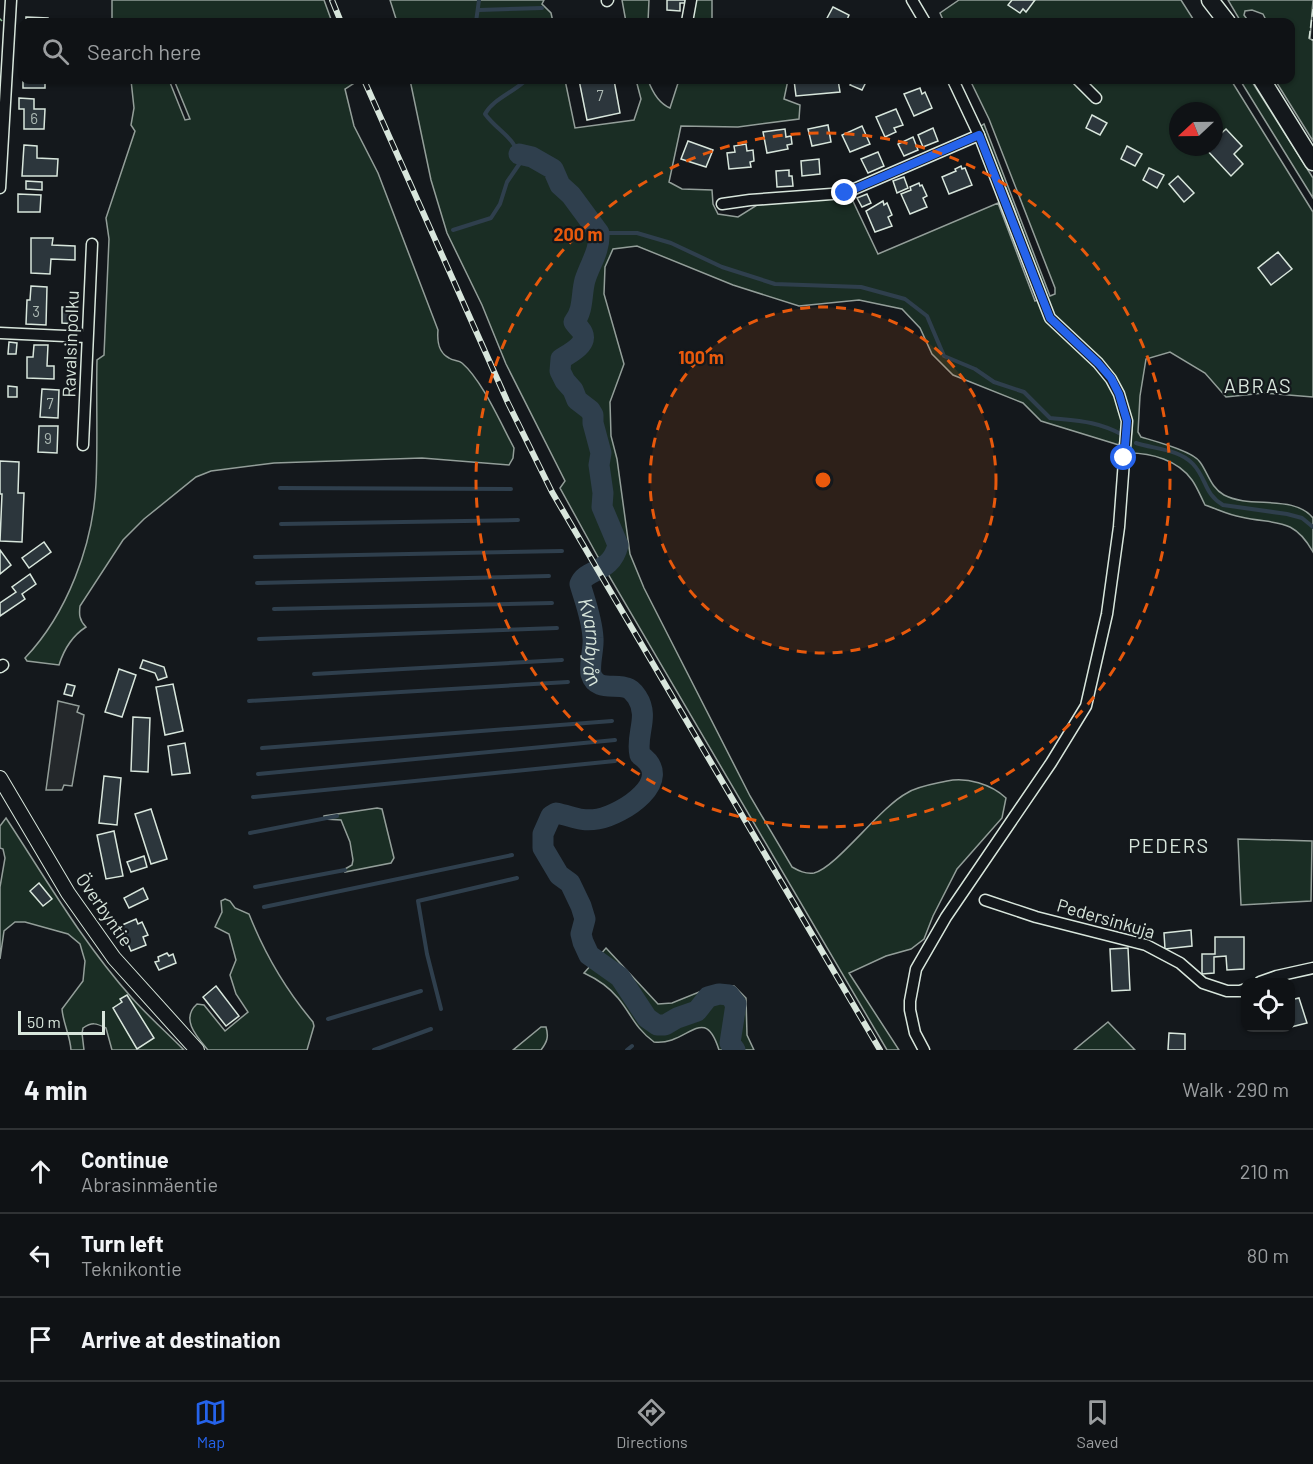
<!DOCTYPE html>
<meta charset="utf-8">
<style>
:root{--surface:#0f1215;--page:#181b1e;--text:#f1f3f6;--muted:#9b9ea0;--line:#2f3234;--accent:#2563eb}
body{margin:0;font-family:Barlow,sans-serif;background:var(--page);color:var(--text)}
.controls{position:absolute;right:18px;bottom:18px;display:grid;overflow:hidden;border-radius:12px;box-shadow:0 2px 4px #0004}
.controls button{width:54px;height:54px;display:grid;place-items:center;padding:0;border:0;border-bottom:2px solid var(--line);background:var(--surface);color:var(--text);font:30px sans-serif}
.compass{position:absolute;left:1169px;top:102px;width:54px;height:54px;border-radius:50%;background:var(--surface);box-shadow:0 2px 4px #0004;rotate:248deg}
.scale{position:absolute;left:18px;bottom:15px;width:87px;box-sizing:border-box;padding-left:6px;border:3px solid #d8e6dc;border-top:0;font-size:16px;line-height:21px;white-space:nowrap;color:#d8e6dc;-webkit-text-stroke:4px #14181c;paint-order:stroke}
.stop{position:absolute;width:18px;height:18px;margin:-14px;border:4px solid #2563eb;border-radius:50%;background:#fff}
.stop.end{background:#2563eb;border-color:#fff;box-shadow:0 2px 6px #0008}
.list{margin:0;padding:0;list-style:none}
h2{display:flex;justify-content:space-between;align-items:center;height:78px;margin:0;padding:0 24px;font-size:26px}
h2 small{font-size:20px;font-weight:400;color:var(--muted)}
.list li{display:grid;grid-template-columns:39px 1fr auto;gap:18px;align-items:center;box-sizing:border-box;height:84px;padding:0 24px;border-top:2px solid var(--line)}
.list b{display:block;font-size:22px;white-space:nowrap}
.list p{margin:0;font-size:20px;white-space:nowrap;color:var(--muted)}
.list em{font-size:20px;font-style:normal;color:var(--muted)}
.icon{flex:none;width:33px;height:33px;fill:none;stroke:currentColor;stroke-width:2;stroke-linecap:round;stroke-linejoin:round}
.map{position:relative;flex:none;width:1313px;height:1050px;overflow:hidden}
.search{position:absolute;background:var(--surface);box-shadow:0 2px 4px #0004;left:18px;right:18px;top:18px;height:66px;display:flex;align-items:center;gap:15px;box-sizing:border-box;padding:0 21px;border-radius:12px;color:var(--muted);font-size:22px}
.sheet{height:330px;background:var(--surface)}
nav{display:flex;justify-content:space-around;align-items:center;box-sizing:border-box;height:84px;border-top:2px solid var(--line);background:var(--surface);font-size:16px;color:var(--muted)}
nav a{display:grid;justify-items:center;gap:3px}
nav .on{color:var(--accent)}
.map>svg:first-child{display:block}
.green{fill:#1a2d24;stroke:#939e99;stroke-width:1.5;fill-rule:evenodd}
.parking{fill:#24282b;stroke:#939e99;stroke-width:1.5}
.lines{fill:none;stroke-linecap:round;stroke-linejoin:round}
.stream{stroke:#2f3f4d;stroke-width:4}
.river{stroke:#2f3f4d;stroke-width:21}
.building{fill:#2c363c;stroke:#d8e6dc;stroke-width:1.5}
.minor-casing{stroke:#d8e6dc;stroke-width:13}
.tertiary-casing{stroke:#d8e6dc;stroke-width:16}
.primary-casing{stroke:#d8e6dc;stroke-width:19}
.minor{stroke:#14181c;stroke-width:10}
.tertiary{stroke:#14181c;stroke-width:14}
.primary{stroke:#14181c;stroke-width:16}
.rail-casing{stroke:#d8e6dc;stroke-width:6}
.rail{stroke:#14181c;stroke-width:4;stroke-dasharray:11;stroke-linecap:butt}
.hedge{stroke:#8ac095;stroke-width:4.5;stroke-dasharray:3 4.5;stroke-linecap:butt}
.fence{stroke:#d8e6dc;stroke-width:1.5;stroke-dasharray:8 3;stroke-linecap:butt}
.route{stroke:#2563eb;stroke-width:8}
.ring{fill:none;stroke:#e8590c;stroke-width:3;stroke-dasharray:10 8}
.labels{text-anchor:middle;stroke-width:4.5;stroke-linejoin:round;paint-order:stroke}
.number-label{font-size:15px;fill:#adbab4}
.street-label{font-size:18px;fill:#d8e6dc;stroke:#14181c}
.neighbourhood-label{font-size:20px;letter-spacing:1.5px;fill:#d8e6dc;stroke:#14181c}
.water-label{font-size:20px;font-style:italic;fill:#d8e6dc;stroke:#14181c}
.centre{fill:#e8590c;stroke:#14181c;stroke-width:3}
.ring-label{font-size:18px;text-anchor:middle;font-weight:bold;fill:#e8590c;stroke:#14181c;stroke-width:4.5;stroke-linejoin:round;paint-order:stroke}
</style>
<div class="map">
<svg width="1313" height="1050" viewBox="0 0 1313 1050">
<rect width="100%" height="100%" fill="#14181c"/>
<g class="green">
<path d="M 112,0 L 324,0 L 332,22 L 112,22 Z"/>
<path d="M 390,0 L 544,0 L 542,4 L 551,13 L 553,22 L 397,22 Z"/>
<path d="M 622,0 L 649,0 L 648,22 L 626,22 Z"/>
<path d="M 693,0 L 712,0 L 712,22 L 689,22 Z"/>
<path d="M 959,0 L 1181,0 L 1195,22 L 944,22 L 940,13 Z"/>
<path d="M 1228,0 L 1313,0 L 1310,39 L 1313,40 L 1313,141 L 1275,80 L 1290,80 L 1290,22 L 1267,22 L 1263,14 L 1252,10 L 1245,11 L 1244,15 L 1249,22 L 1241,22 Z"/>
<path d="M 131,80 L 169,80 L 185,120 L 190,119 L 174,80 L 355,80 L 356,82 L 345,89 L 354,126 L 378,173 L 438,330 C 437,341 438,352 449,358 C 453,361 459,360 462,363 C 482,380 501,424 514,448 L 513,458 L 509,465 L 422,458 L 274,463 L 211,471 L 196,477 L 144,519 L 123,540 L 80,606 C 79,614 79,620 86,627 C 72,636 64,649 59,665 L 27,661 L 25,658 C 67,614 93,545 96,484 C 98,443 96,401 97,360 L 104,355 L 109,239 L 106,218 L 135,131 L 131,125 L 134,108 Z"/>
<path d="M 410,80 L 565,80 L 575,128 L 634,120 L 641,99 L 636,80 L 648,80 C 652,91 658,103 670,108 L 679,80 L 788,80 L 784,99 L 800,105 L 799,119 L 738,127 L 681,126 L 669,182 L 682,189 L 712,190 L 713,204 L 718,214 L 738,217 L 757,205 L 851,197 L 878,254 L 998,203 L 1035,301 L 1046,297 L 1015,211 L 981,126 L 984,124 L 1050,296 L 1055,294 L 1055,288 L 989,119 L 970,80 L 1231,80 L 1313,212 L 1313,397 L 1264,393 L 1226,397 L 1205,373 L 1170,352 L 1146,359 L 1140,396 L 1138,432 L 1141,437 C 1154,441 1193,451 1200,462 C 1208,473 1211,488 1224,495 C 1250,509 1294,494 1313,518 L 1313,552 C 1293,516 1275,525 1241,517 C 1229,515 1217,509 1205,505 C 1201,497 1197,487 1192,480 C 1178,460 1151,453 1129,453 L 1132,430 L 1123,427 L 1119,445 L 1041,421 L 1023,403 L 953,375 L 932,354 L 920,328 L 902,309 L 859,300 L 799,306 L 733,285 L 637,246 L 613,249 L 605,267 L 604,294 L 624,364 L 610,402 L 611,436 L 617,459 L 630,554 L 644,588 L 750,796 L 792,867 C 799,871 805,874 814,873 C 836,868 880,807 907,793 C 918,786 934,784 947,781 C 967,777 991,784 1006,798 L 1002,818 L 957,869 L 933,916 L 924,939 L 911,949 L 886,956 L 849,973 L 899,1050 L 887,1050 L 598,557 L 560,488 L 565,481 L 506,364 L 482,305 L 447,233 L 431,180 ZM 1178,111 L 1214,111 L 1214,147 L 1178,147 Z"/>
<path d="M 1240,80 L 1251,80 L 1313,178 L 1313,198 Z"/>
<path d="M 377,808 L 382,809 L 394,858 L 391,863 L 345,872 L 345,869 L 352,865 L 353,860 L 350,842 L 341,820 L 324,819 L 324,816 Z"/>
<path d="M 6,818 C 46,879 83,943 132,998 C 148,1016 167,1033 184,1050 L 112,1050 L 106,1028 C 96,1023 92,1022 83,1028 L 82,1033 L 84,1050 L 71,1050 C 70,1035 63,1023 62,1009 L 83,981 L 85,961 L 80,944 L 68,934 L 25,922 L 15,922 L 4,931 L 0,959 L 0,887 L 5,858 L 3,849 L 0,848 L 0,826 Z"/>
<path d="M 1238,839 L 1312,841 L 1311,901 L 1241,905 Z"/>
<path d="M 225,899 L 230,901 L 235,908 L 249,914 C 264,952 286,990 313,1022 L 314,1026 L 307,1050 L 208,1050 C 197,1037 180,1019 197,1004 L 204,1005 L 225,1031 L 248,1012 L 236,994 L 230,975 L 236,960 L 229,934 L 215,927 L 222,912 L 221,901 Z"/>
<path d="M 606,948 L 658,1004 L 672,1003 L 714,986 L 734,986 L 746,998 L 747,1035 L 754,1050 L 719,1050 C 704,1002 688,1046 654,1042 C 634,1027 632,1015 618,998 C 609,987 597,979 584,973 Z"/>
<path d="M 1108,1022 L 1135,1050 L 1074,1050 Z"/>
<path d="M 541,1027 L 546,1027 C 549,1037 547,1042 541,1050 L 513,1050 Z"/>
</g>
<path class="parking" d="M 58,701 L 79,706 L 77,712 L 84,715 L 72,786 L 64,785 L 62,790 L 46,790 Z"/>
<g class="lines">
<g class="stream">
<path d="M 479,10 L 542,8"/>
<path d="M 476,22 L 479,0"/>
<path d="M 453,230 L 491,218 L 500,204 L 507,182 L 520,163 C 517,137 499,133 485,114 C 493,99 514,92 526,80"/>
<path d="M 599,233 L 637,233 L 671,243 L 722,267 L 775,284 L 861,287 L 905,299 L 927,316 L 944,356 L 975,369 L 994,382 L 1024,392 L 1050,418 C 1079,421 1097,421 1123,435"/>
<path d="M 1136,443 C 1154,449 1179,449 1193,464 C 1207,479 1204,494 1223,505 L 1287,514 L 1302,518 L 1313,527"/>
<path d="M 280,488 L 511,489"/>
<path d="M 281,524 L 518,520"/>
<path d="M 255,557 L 562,551"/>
<path d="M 257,583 L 549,576"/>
<path d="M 274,609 L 552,603"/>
<path d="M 259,639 L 557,628"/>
<path d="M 314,674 L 562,660"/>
<path d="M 249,701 L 568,682"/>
<path d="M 262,748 L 612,721"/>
<path d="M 258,774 L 615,740"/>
<path d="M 253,797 L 615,761"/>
<path d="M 250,833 L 337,816"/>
<path d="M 255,887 L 345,870"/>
<path d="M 264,907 L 512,855"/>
<path d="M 441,1009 L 427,954 L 418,901 L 517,878"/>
<path d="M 328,1019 L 421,991"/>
<path d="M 374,1050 L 431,1029"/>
<path d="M 627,1050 L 632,1046"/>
</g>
<path class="river" id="s1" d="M 519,154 L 532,157 L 553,169 L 560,185 L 571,195 L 599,233 C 600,251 590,264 585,280 C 581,294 584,310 574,322 C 576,325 578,327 580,329 C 592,343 570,353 561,359 L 560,371 L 565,381 L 573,390 L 577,400 L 590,410 L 593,415 L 593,423 L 601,453 L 599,465 L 603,493 L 602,507 L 618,545 C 611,574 586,568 580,584 C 585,601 592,619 593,638 C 594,649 589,663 591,674 C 596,692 616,683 627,688 C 631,689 635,694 637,697 C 650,717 635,735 640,755 C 677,780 622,815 598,819 C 580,822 572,816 556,813 L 551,816 L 543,834 L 543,848 L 559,875 L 570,883 L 581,906 L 585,919 L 581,934 L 583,942 L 589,955 L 620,977 L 647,1018 L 657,1025 L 665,1025 L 677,1018 L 697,1011 L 708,997 L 719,994 L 729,995 L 736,1004 L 730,1043 L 735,1050"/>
</g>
<g class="building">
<path d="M 667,0 L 685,0 L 685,3 L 680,3 L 680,11 L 667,10 Z"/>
<path d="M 1012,0 L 1035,0 L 1026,12 L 1023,9 L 1020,13 L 1008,5 Z"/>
<path d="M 833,7 L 849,15 L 846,22 L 825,22 Z"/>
<path d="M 26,17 L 48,18 L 48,22 L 26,22 Z"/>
<rect x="23" y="80" width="22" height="8"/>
<path d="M 579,80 L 614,80 L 620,113 L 587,120 Z"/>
<path d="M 794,80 L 838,80 L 840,92 L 796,96 Z"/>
<path d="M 853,80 L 867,80 L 862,90 L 850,85 Z"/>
<path d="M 920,88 L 922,94 L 925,92 L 932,108 L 914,116 L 904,94 Z"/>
<path d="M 19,98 L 34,99 L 34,109 L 45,109 L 44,129 L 24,129 L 24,109 L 19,109 Z"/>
<path d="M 896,109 L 903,125 L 894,128 L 896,132 L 885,137 L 876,117 Z"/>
<path d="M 1092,115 L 1107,123 L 1100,135 L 1086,128 Z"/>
<path d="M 828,125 L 831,142 L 812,146 L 808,129 Z"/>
<path d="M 862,126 L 870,144 L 850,152 L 842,135 Z"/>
<path d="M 933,128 L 938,141 L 923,147 L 918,135 Z"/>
<path d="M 785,129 L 786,137 L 791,136 L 792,144 L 787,145 L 788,149 L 767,153 L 763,132 Z"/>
<path d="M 1226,129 L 1242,146 L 1234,154 L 1243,164 L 1231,176 L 1205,148 L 1214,147 L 1214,140 Z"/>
<path d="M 913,137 L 918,150 L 904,156 L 898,144 Z"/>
<path d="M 688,141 L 713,150 L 706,167 L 681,159 Z"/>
<path d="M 746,144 L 747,151 L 753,150 L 754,161 L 750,162 L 751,167 L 729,169 L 727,153 L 735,152 L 734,146 Z"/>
<path d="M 24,145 L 37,146 L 37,158 L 58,159 L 57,176 L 22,176 Z"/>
<path d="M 1127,146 L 1142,154 L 1135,166 L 1121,159 Z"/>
<path d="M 878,152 L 884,166 L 868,173 L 861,159 Z"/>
<path d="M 819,159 L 820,174 L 802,176 L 801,161 Z"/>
<path d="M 961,166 L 962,169 L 965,168 L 972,185 L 949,194 L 942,177 L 956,171 L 955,169 Z"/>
<path d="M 1149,168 L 1164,175 L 1157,188 L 1143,180 Z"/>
<path d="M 789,170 L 789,176 L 792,176 L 793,186 L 777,187 L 776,171 Z"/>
<path d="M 1178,176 L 1194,193 L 1184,202 L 1169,184 Z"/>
<path d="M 904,177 L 908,188 L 897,193 L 893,181 Z"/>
<path d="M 26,181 L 42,182 L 42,190 L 26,189 Z"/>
<path d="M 919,183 L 920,186 L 922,185 L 927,196 L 923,198 L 927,207 L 910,214 L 901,194 L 911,190 L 910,187 Z"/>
<path d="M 18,194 L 41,195 L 40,212 L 18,212 Z"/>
<path d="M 867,194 L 871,203 L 862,207 L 857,198 Z"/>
<path d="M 883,201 L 884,205 L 887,203 L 892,215 L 888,217 L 892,226 L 875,232 L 866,211 Z"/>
<path d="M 31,238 L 53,238 L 52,245 L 75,246 L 75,260 L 51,259 L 50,274 L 31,273 Z"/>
<path d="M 1278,252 L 1292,269 L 1271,285 L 1258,268 Z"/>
<path d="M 31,286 L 47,287 L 46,325 L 26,324 L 27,300 L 30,300 Z"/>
<path d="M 62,307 L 78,307 L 77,324 L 62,323 Z"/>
<path d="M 9,342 L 17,343 L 16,354 L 8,354 Z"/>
<path d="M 34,345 L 48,345 L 47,366 L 54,366 L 54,379 L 27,378 L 27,357 L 33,357 Z"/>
<path d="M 8,386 L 17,387 L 17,397 L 8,397 Z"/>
<path d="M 42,389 L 59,390 L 58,418 L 40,417 Z"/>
<path d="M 39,426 L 58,426 L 57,453 L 38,452 Z"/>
<path d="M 0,461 L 19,462 L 18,493 L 24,493 L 22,542 L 0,541 L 2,494 L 0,494 Z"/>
<path d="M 44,542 L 51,552 L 29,568 L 22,558 Z"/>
<path d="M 0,550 L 11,565 L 0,574 Z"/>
<path d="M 30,574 L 36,584 L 22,594 L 25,599 L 0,616 L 0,603 L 16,592 L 12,587 Z"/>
<path d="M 143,660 L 164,667 L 167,677 L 158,680 L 155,673 L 140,668 Z"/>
<path d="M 119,669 L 136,675 L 122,717 L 105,712 Z"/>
<path d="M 67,684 L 75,686 L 72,696 L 64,694 Z"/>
<path d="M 173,684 L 183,731 L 165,735 L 156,687 Z"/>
<path d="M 133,717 L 150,718 L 148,772 L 131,771 Z"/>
<path d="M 185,743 L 190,773 L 172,775 L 168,746 Z"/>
<path d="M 104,776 L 121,778 L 117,825 L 99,823 Z"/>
<path d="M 151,809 L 167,859 L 151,864 L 135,814 Z"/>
<path d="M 114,831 L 123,876 L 106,879 L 97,835 Z"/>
<path d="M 144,856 L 147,867 L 131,872 L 127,862 Z"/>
<path d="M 39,883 L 52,899 L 43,906 L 30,891 Z"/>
<path d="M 143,888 L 148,899 L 129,908 L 124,898 Z"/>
<path d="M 136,919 L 138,924 L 142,922 L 148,935 L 143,937 L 146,945 L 131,951 L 120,926 Z"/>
<path d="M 1191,930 L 1192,946 L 1165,949 L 1164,933 Z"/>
<path d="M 1215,937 L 1244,937 L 1244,969 L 1227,970 L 1226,956 L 1214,957 L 1214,973 L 1202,974 L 1202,954 L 1215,954 Z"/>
<path d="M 1128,948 L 1130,990 L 1112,991 L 1110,949 Z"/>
<path d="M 167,953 L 169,956 L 173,954 L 176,963 L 159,970 L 155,962 L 159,961 L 158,957 Z"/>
<path d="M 216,986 L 239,1016 L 226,1026 L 203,997 Z"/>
<path d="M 127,995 L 154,1038 L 137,1049 L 113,1008 L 122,1002 L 120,999 Z"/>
<path d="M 1299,998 L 1307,1023 L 1291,1027 L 1290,1000 Z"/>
<path d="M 1169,1033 L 1185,1034 L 1185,1050 L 1168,1050 Z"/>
</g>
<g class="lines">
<g class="minor-casing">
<g id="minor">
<path d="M 912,0 L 925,22"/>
<path d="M 607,1 L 608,0"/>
<path d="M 687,22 L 691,0"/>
<path d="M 1078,80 L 1096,98"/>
<path d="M 0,188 L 11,0"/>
<path d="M 722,204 L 750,200 L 845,193 L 979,135"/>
<path d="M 0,333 L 87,337"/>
<path d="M 83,445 L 92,244"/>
<path d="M 0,667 L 3,665"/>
<path d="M 985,900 L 1036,917 L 1146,945 L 1180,963 L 1203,983 L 1227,991 L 1240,991 L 1246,989"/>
<path d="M 1260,982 L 1277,976 L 1313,968"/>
<path d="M 924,1050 L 915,1033 L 910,1010 L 910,1001 L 916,969 L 946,917 L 1051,763 L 1086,706 L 1107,614 L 1119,527 L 1127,421 L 1119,394 L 1111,379 L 1098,363 L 1050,318 L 979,135 L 953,80"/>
</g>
</g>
<g class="tertiary-casing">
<path id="tertiary" d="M 0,778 L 68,893 L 114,958 L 197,1050"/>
</g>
<g class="primary-casing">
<g id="primary">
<path d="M 1210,0 L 1227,22"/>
<path d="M 1262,80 L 1313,162"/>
</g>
</g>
<use href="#minor" class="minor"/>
<use href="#tertiary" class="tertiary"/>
<use href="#primary" class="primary"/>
<g class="rail-casing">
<g id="rail">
<path d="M 332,0 L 341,22"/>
<path d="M 364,80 L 508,403 L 552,492 L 880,1050"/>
</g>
</g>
<use href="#rail" class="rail"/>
<path class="hedge" d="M 0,20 L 1,19"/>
<path class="fence" d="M 1313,9 L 1309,39 L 1313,40"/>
</g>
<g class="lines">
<path class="route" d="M 845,193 L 979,135 L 1050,318 L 1098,363 L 1111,378 L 1119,394 L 1127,421 L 1124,458"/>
</g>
<circle cx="823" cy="480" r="173" fill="#e8590c" fill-opacity=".12"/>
<g class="ring">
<circle cx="823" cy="480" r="173"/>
<circle cx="823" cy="480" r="347"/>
</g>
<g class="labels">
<g class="number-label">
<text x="600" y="101">7</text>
<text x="34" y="124">6</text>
<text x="36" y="317">3</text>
<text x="50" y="409">7</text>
<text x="48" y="444">9</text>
</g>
<g class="street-label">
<text transform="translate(71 344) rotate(-88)" y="6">Ravalsinpolku</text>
<text transform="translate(104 910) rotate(55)" y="6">Överbyntie</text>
<text transform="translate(1106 919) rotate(16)" y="6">Pedersinkuja</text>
</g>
<g class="neighbourhood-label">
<text x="1258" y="393">ABRAS</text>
<text x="1169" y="853">PEDERS</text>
</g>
<g class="water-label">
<text dy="7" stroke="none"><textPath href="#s1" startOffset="580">Kvarnbyån</textPath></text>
</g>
</g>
<circle cx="823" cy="480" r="9" class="centre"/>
<g class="ring-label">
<text x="578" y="241">200 m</text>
<text x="701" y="364">100 m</text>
</g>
</svg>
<div class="controls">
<button><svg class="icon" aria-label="locate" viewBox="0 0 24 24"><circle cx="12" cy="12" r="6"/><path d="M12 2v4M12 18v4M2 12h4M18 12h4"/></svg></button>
</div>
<svg class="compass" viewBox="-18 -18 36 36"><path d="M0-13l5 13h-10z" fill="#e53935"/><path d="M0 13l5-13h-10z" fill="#9b9ea0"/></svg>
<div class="scale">50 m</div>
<div class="stop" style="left:1124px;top:458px"></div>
<div class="stop end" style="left:845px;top:193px"></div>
<div class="search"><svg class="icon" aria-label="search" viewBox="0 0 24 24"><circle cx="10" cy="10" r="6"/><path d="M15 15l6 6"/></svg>Search here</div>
</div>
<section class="sheet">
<h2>4 min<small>Walk · 290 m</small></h2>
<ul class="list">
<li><svg class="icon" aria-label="ahead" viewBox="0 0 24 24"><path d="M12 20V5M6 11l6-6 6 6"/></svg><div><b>Continue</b><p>Abrasinmäentie</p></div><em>210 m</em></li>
<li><svg class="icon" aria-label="left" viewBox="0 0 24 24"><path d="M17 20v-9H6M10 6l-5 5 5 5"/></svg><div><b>Turn left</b><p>Teknikontie</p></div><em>80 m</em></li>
<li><svg class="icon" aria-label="arrive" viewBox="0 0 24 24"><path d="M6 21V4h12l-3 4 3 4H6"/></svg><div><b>Arrive at destination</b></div></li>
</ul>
</section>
<nav>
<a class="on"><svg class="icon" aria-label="map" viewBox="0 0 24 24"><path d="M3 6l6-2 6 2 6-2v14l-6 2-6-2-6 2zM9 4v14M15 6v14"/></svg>Map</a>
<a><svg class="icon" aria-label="directions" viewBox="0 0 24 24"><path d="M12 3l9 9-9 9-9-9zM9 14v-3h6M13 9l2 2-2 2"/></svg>Directions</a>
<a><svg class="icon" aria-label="saved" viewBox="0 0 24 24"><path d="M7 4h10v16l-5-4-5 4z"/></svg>Saved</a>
</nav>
